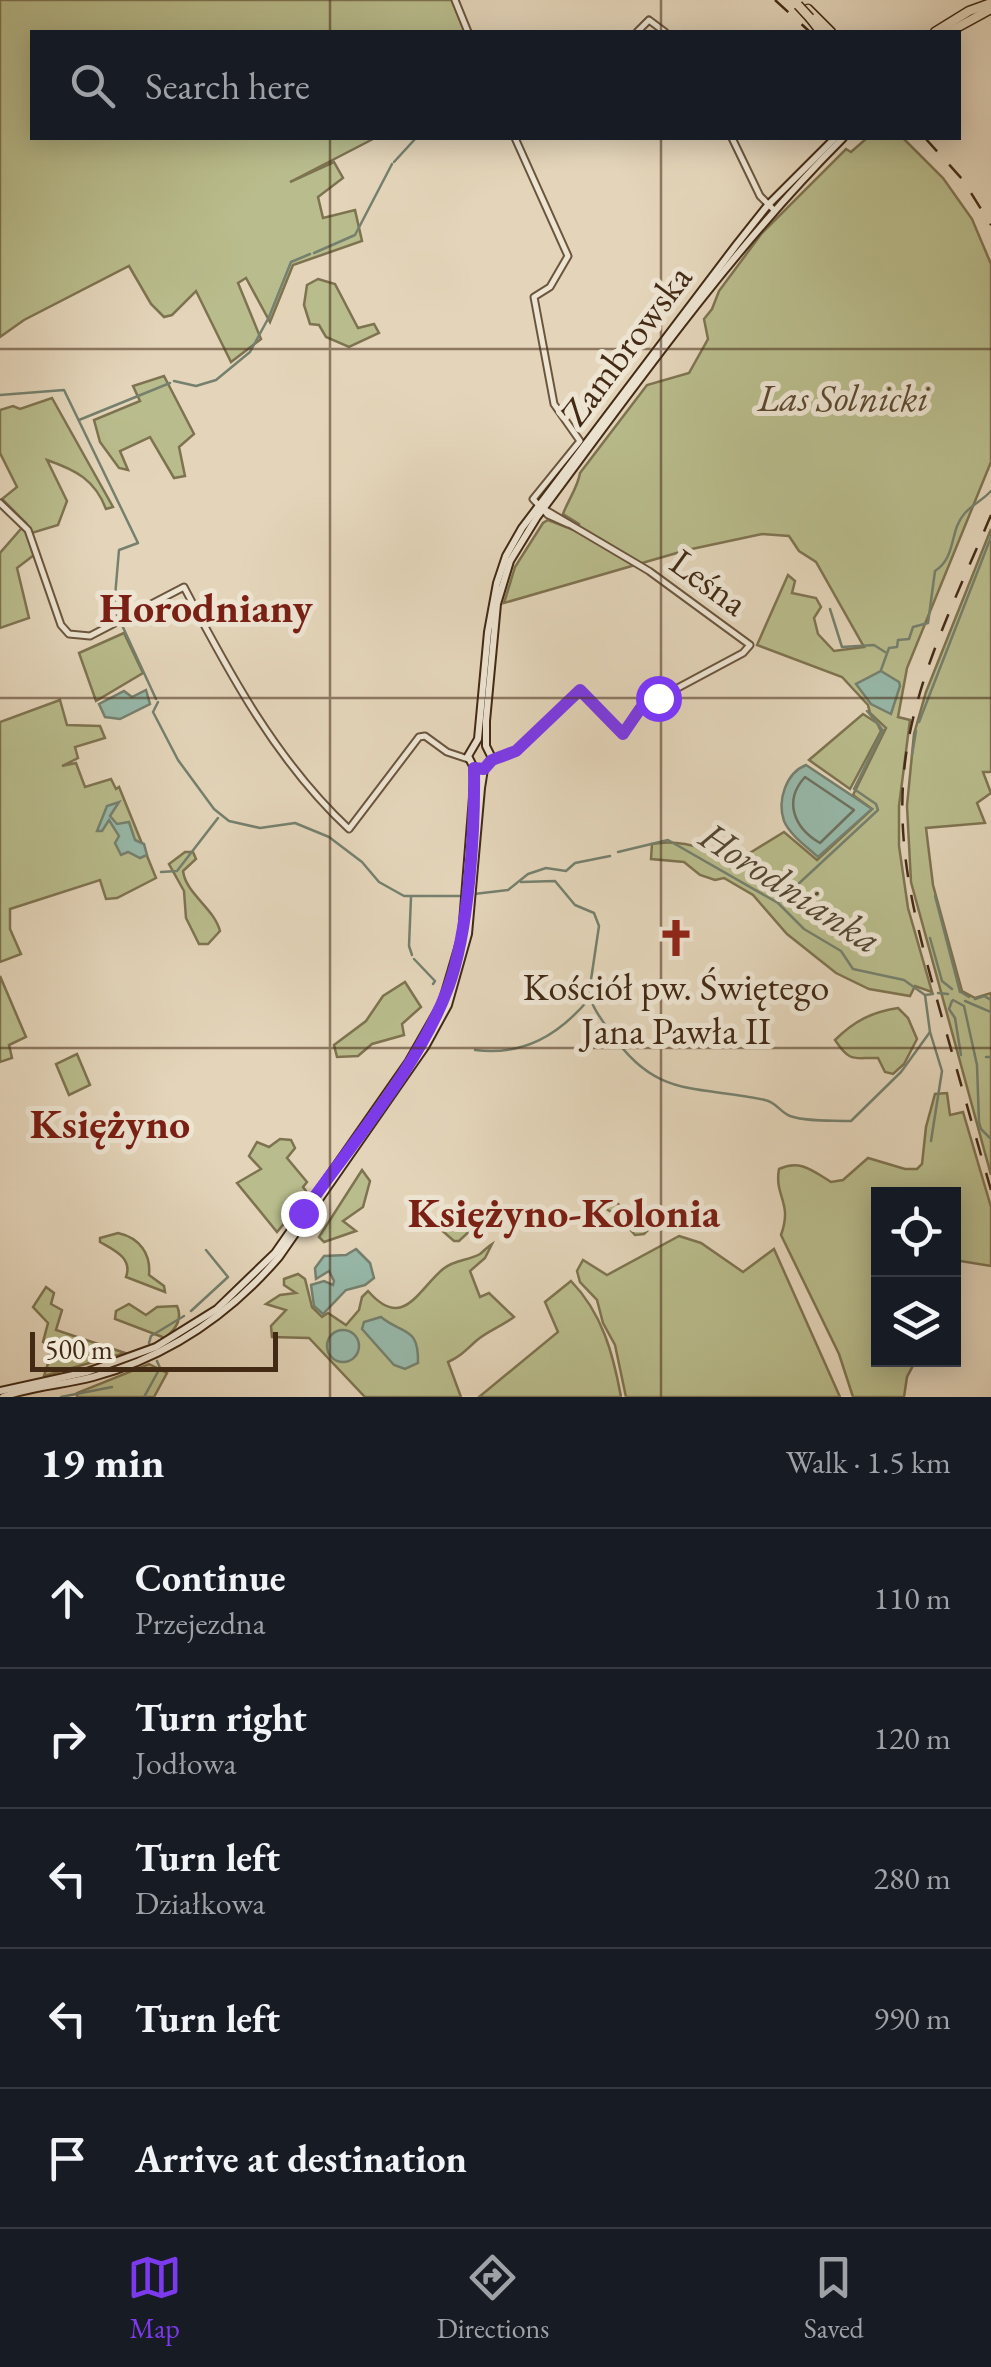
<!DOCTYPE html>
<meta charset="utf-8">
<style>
:root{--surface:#171b24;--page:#242831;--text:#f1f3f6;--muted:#9ea1a6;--line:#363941;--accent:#7c3aed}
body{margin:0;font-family:"EB Garamond",serif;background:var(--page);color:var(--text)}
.controls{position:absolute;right:30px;bottom:30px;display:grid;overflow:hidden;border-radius:0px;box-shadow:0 5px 25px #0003}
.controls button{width:90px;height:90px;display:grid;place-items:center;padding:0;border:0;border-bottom:2px solid var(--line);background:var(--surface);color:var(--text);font:50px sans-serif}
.scale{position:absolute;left:30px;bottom:25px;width:248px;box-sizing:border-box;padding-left:10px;border:5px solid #432a15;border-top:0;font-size:28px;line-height:35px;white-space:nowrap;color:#432a15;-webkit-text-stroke:8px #ede4d2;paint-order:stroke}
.stop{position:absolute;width:30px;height:30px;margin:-22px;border:8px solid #7c3aed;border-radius:50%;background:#fff}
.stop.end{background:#7c3aed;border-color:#fff;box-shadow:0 2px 10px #0008}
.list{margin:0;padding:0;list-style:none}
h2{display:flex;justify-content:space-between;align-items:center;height:130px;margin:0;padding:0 40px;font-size:42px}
h2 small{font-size:32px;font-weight:400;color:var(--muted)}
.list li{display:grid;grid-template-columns:65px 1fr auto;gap:30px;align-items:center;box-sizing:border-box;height:140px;padding:0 40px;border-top:2px solid var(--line)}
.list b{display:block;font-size:38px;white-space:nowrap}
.list p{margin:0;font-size:32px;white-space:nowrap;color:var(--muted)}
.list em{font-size:32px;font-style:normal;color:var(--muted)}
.icon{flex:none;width:55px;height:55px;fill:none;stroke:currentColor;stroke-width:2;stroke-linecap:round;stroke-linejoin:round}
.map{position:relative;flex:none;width:991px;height:1397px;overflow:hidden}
.search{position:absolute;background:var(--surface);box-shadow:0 5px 25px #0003;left:30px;right:30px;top:30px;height:110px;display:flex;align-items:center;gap:25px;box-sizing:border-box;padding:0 35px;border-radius:0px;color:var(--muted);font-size:38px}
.sheet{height:830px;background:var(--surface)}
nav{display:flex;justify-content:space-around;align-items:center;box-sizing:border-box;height:140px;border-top:2px solid var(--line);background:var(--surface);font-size:28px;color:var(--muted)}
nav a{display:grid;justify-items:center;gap:5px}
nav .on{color:var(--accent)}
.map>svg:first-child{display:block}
.green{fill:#b9bc8c;stroke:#7e7350;stroke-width:2.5}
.water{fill:#97b9aa;stroke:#75806e;stroke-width:2.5}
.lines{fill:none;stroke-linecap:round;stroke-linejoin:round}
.shore{stroke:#6d7260;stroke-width:2.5}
.stream{stroke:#75806e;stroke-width:2.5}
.tertiary-casing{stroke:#6b553e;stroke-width:9}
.secondary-casing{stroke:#432a15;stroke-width:10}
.primary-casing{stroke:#432a15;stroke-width:11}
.tertiary{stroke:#ede4d2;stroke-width:5}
.secondary{stroke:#ede4d2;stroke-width:6}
.primary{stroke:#e4d5ba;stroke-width:8}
.rail{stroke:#432a15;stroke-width:2.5;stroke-dasharray:18 18;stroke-linecap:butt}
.primary-bridge-casing{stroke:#432a15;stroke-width:11;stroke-linecap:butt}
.primary-bridge{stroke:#e4d5ba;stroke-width:8}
.route{stroke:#7c3aed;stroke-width:12}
.grid{fill:none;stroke:#432a15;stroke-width:2.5;stroke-opacity:0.55}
.labels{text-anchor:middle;stroke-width:10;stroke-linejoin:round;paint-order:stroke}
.street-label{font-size:38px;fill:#432a15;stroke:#ede4d2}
.park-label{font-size:38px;font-style:italic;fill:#5b472d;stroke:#ede4d2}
.poi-label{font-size:38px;fill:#432a15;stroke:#ede4d2}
.water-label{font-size:40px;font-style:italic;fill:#544733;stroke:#ede4d2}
.quarter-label{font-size:42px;font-weight:bold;fill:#7a1f14;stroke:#ede4d2}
</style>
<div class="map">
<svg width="991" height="1397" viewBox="0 0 991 1397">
<rect width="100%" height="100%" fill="#e4d5ba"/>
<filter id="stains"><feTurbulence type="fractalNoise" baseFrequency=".002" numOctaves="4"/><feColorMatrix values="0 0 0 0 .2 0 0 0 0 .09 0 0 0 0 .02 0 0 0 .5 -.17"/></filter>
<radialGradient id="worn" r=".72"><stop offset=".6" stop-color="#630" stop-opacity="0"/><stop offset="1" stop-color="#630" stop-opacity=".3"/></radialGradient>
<g class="green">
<path d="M 0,0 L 452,0 L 465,32 L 32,32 L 32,138 L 375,138 L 290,182 L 334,162 L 343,178 L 318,197 L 323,218 L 355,210 L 362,241 L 293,265 L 270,322 L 246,278 L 238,283 L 261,339 L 231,362 L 196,291 L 172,315 L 164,317 L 151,304 L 129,266 L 24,320 L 0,337 Z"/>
<path d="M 867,138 L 903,138 L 943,178 L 972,219 L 991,264 L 991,462 L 907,668 L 898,717 L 910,720 L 899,806 L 899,846 L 908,908 L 932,992 L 915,986 L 910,996 L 869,989 L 836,973 L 787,934 L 753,895 L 724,878 L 715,880 L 700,875 L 684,862 L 651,859 L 652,844 C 671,840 700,844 715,856 L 748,854 L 784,832 L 817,860 L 872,809 L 853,795 L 886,728 L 870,713 L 868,705 L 842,677 L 757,645 L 788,575 L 795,581 L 792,593 L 816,598 L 821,607 L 814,618 L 818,634 L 834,651 L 864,647 L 816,562 L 799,551 L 789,536 L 762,534 L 687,550 L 504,603 L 515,567 L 543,523 L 548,520 L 576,531 L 579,524 L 563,514 C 568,500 578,487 580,473 L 647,385 L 689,373 L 708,339 L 704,319 L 712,309 L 719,291 L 762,233 L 846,149 L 851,152 Z"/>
<path d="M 318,279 L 335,284 L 358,328 L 374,324 L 379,333 L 349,347 L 326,337 L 319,325 L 310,324 L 304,305 L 307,285 Z"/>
<path d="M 164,376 L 194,434 L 179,447 L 185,476 L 174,478 L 150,437 L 120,451 L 128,470 L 119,468 L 100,442 L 94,420 L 140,401 L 133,386 Z"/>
<path d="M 52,398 L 113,507 L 106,509 C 95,480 76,470 47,460 L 67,501 L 58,525 L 28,534 L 34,555 L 17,568 L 29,618 L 0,628 L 0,553 L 26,523 L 2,499 L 17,487 L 0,453 L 0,410 L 13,406 L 20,409 Z"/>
<path d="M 991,529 L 991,772 L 983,772 L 991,793 L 977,803 L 985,823 L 926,828 L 933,885 L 962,991 L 975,998 L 991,993 L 991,1175 L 911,882 L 907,806 L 914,734 L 926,692 Z"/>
<path d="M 124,633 L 143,673 L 96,701 L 79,653 Z"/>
<path d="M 60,700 L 67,725 L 100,726 L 105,738 L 75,747 L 78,758 L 62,766 L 76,763 L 85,787 L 111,779 L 116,789 L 119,787 L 156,878 L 117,898 L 106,899 L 100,880 L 10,909 L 10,929 L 21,954 L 0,962 L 0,722 Z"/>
<path d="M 863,714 L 877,723 L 881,731 L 850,789 L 809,760 Z"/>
<path d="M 185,852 L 193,852 L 196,859 L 183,871 C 186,894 214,908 220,931 L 208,944 L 199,944 L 186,918 L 184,891 L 169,864 Z"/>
<path d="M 0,976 L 26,1037 L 9,1045 L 12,1058 L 0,1062 Z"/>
<path d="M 405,982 L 421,1007 L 402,1024 L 404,1035 L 372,1044 L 358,1056 L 337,1057 L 334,1045 L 366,1021 L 383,996 Z"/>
<path d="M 898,1008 L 908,1018 L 917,1039 L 904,1064 L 893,1074 L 885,1072 L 878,1058 C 854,1057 851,1064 835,1040 C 854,1021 872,1012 898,1008 Z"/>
<path d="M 77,1054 L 90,1085 L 69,1095 L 56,1064 Z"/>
<path d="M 947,1093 L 950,1115 L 963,1112 L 991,1207 L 991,1266 L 954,1260 L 954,1194 L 878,1194 L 878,1360 L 916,1360 L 907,1377 L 904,1397 L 853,1397 L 839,1354 L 781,1235 C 793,1202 774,1197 779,1169 C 800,1159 813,1171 831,1182 L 843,1180 L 868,1158 L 905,1169 L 917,1169 L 922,1164 L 926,1127 L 935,1094 Z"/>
<path d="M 280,1139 L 291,1140 L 295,1148 L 287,1158 L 307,1182 L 303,1187 L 306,1191 L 292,1211 L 284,1211 L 287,1220 L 277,1232 L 237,1183 L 261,1169 L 249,1156 L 257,1142 L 269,1147 Z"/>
<path d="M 362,1170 L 370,1181 L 363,1207 L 343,1221 L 356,1231 L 324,1242 L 319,1237 Z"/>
<path d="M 612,1199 L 629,1213 L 635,1214 L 643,1205 L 651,1212 L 653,1225 L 644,1234 L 635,1235 L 619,1217 L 605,1208 L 604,1200 Z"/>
<path d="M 462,1204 L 473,1216 L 475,1226 L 459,1241 L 454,1241 L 438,1227 L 454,1206 Z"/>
<path d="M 118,1233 C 140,1238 151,1254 149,1275 L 164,1286 L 165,1292 L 126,1277 C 133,1258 114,1250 100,1242 L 100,1238 Z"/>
<path d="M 679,1236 L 701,1243 L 743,1272 L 774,1249 L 840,1397 L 626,1397 L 615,1345 L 603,1323 L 597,1300 L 580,1282 L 577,1271 L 583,1260 L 607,1275 Z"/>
<path d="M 492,1244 L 485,1258 L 470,1271 L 480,1297 L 489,1293 L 514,1317 C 502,1326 486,1332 476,1341 C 466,1350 461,1356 448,1362 L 461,1397 L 365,1397 L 309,1338 L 272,1337 L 271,1326 L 286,1310 L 266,1304 L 280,1295 L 296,1293 L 284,1285 L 284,1279 L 298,1274 L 305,1279 L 312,1307 L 322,1317 L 328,1313 L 346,1325 L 359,1310 L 362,1297 L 368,1291 C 403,1331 417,1291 443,1269 C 455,1259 468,1261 480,1254 C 484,1251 487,1247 492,1244 Z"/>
<path d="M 571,1281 C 602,1313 613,1353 621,1397 L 479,1397 L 558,1332 L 545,1302 Z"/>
<path d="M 46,1287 L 54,1293 L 51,1304 L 62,1310 L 56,1330 L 125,1353 L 44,1376 L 53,1348 L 43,1342 L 48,1323 L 33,1307 Z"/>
<path d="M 129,1304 L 146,1315 L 157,1307 L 177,1306 C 183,1319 175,1330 165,1338 L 115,1319 L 116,1311 Z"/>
<path d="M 149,1364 L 167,1373 L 154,1397 L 77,1397 L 77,1393 Z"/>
</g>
<g class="water">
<path d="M 881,671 L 899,682 L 900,686 L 891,714 L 871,704 L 856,684 Z"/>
<path d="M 146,690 L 150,704 L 120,719 L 105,717 L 99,704 L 124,691 L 132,697 Z"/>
<path d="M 806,765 L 872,809 L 818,857 C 807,847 790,835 784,821 C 777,800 786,773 806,765 Z"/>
<path d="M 119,802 L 110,816 L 117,824 L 129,822 L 135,840 L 144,844 L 147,855 L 140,858 L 128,852 L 121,855 L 115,843 L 119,836 L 109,820 L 102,831 L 97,831 L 107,806 Z"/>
<path d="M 356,1249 L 370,1263 L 374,1278 L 365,1285 L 346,1290 L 323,1314 L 314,1306 L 311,1285 L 324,1281 L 333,1285 L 334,1281 L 329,1271 L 316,1279 L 315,1268 L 324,1256 L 346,1255 Z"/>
<path d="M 381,1317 C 403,1335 419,1326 418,1363 L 405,1369 L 394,1365 L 362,1329 L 364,1322 Z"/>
<circle cx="343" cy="1346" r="16"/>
</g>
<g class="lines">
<path class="shore" d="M 805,777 L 854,810 L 820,843 C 794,828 783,801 805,777 Z"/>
<g class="stream">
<path d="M 394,162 L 416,138"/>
<path d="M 314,253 L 355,235 L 392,164"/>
<path d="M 174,381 L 196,386 L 216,380 L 250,352 L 269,317 L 291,262 L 310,254"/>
<path d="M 0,395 L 64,390 L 138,543 L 119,550 L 114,608 L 118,617"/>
<path d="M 79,420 L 170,383"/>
<path d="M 830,609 L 842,647 L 874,645 L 885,652"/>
<path d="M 121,623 L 156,699"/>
<path d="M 881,670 L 889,648 L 897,647 L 898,640 L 909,639 L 913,627 L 928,623 L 935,571 C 957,557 949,530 965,513 C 973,504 983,500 991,491"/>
<path d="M 158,702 L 153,712 L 178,760 L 214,809 L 229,821 L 260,828 L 295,823 L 329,837 L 362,862 L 379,882 L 404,896 L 461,896"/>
<path d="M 919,722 L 991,537"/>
<path d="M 912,755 L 916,731"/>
<path d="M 618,852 L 668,840 L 778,903 L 804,929 L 841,951 L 853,969 L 904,980 L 925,995 L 933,994"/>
<path d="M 161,872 L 177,871 L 218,818"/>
<path d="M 521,882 L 555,881 L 575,905 L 594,913 L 599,926 L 589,993 C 592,1008 602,1020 611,1033 C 656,1099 695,1085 765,1100 C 776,1102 780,1112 790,1116 C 807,1122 832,1120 851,1121 L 901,1072 L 930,1032 L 925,995"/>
<path d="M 474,894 L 508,890 L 528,874 L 546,868 L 566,871 L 575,863 L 610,856"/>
<path d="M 935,896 L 960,992"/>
<path d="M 411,897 L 409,946 L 412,955"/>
<path d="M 780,901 L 878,810 L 876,804 L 854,789 L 883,730 L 867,711"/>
<path d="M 930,938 L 942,981 L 952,989"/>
<path d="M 414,959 L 435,981 L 433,984"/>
<path d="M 961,992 L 969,997"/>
<path d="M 938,993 L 948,994"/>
<path d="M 975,999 L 984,996 L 991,1000"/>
<path d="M 953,1000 L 964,1006 L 977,1065 L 979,1122 L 981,1129 L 991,1139"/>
<path d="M 952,1001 L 949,1009 L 955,1018 L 961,1055"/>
<path d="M 965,1001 L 991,1012"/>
<path d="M 930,1032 L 942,1071 L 931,1141"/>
<path d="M 475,1050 C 524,1056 559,1035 590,998"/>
<path d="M 986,1057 L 991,1057"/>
<path d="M 191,1311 L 228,1277 L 206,1250"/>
<path d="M 149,1343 L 151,1336 L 184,1316"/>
<path d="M 61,1397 L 112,1387"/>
<path d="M 144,1397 L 160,1368 L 157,1361"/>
</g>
<g class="tertiary-casing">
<g id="tertiary">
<path d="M 455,0 L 468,32"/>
<path d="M 637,32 L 649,20 L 665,32"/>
<path d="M 515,138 L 568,256 L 550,287 L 534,297 L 554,404 L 580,441 L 533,499 L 548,515 L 568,524"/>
<path d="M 732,138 L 760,196 L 773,209"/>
<path d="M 0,503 L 28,530 L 61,625 L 69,634 L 90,636 L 184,587 C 229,673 277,762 349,829 L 419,737 L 425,736 L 447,752 L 468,759"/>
<path d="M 492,761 L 516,751 L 580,690 L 623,734 L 644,706 L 743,653 L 750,645 L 649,571 L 544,509"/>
</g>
</g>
<g class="secondary-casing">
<g id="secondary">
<path d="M 0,1391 L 87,1372 L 156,1347 L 217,1309 L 275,1253 L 409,1061 L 442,1003 L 462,935 L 474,785 L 474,768 L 468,756 L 478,739 L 488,632 L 497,583 L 506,556 L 522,528 L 737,244 L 768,205 L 835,138"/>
<path d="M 3,1397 C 32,1386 63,1385 93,1377 C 167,1357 229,1315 279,1257 L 425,1047 L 448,1005 L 468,934 L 481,788 L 484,769 L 492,758 L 486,746 L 486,721 L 497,604 L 510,561 L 537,517 C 634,387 728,253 843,138"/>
</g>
</g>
<g class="primary-casing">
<g id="primary">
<path d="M 808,9 L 831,32"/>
<path d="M 810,18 L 821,32"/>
<path d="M 935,32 L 969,11 L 991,3"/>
<path d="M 949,32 L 991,9"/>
</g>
</g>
<use href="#tertiary" class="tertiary"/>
<use href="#secondary" class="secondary"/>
<use href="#primary" class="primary"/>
<g class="rail">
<path d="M 775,0 L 810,32"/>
<path d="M 925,138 L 963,180 L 991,225"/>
<path d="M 991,515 C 961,587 924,660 909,737 C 890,834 915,921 941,1014 C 958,1073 974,1131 991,1190"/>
</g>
<g class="primary-bridge-casing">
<path id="primary-bridge" d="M 798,5 L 810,18"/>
</g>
<use href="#primary-bridge" class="primary-bridge"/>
</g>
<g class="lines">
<path class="route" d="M 303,1213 C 351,1144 419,1066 448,988 C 469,932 475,829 474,768 L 484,769 L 492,760 L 516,751 L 580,690 L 623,734 L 640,709 L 658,698"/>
</g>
<path class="grid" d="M 330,0 L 330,32M 661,0 L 661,32M 330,138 L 330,1397M 661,138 L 661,1397M 0,349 L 991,349M 0,698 L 991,698M 0,1048 L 991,1048"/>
<defs>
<g id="church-bare" transform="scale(3)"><path d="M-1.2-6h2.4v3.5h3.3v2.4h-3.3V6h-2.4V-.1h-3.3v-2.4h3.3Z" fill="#8f2418" stroke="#ede4d2" stroke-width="2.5" paint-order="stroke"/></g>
</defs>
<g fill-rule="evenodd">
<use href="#church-bare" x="676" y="938"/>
</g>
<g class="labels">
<g class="street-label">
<text transform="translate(626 345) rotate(-53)" y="13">Zambrowska</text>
<text transform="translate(709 582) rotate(36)" y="13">Leśna</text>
</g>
<g class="park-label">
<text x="843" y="411">Las Solnicki</text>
</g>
<g class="poi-label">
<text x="676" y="1000">Kościół pw. Świętego<tspan x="676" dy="44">Jana Pawła II</tspan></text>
</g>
<g class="water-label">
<text transform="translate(791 887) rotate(33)" y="14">Horodnianka</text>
</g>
<g class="quarter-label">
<text x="206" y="622">Horodniany</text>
<text x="110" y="1138">Księżyno</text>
<text x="564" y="1227">Księżyno-Kolonia</text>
</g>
</g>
<rect width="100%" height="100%" filter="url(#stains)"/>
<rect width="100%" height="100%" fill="url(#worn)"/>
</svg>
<div class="controls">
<button><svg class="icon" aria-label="locate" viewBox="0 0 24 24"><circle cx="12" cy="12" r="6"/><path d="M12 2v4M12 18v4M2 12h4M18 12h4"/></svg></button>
<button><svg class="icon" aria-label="layers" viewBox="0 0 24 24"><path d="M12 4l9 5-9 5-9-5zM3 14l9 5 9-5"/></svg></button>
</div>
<div class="scale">500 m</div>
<div class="stop" style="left:658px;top:698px"></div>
<div class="stop end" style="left:303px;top:1213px"></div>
<div class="search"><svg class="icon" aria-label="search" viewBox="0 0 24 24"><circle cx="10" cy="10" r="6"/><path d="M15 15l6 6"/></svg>Search here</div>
</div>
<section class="sheet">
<h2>19 min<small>Walk · 1.5 km</small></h2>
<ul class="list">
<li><svg class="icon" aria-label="ahead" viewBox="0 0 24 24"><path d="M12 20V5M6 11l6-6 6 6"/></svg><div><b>Continue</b><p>Przejezdna</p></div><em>110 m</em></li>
<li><svg class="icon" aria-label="right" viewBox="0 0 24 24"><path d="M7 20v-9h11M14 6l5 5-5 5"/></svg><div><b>Turn right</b><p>Jodłowa</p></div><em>120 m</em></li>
<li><svg class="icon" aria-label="left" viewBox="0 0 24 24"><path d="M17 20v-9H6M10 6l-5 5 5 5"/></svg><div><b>Turn left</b><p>Działkowa</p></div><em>280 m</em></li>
<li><svg class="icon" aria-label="left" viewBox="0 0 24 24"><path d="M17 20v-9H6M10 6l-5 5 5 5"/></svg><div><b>Turn left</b></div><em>990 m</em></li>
<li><svg class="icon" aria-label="arrive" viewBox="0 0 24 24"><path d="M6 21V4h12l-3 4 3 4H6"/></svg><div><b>Arrive at destination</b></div></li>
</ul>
</section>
<nav>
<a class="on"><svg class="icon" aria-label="map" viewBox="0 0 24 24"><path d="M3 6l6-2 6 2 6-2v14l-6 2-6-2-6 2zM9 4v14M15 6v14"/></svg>Map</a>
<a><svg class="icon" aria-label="directions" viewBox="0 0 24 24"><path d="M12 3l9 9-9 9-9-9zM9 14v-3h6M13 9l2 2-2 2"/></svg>Directions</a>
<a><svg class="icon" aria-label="saved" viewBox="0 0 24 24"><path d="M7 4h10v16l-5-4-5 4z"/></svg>Saved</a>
</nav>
